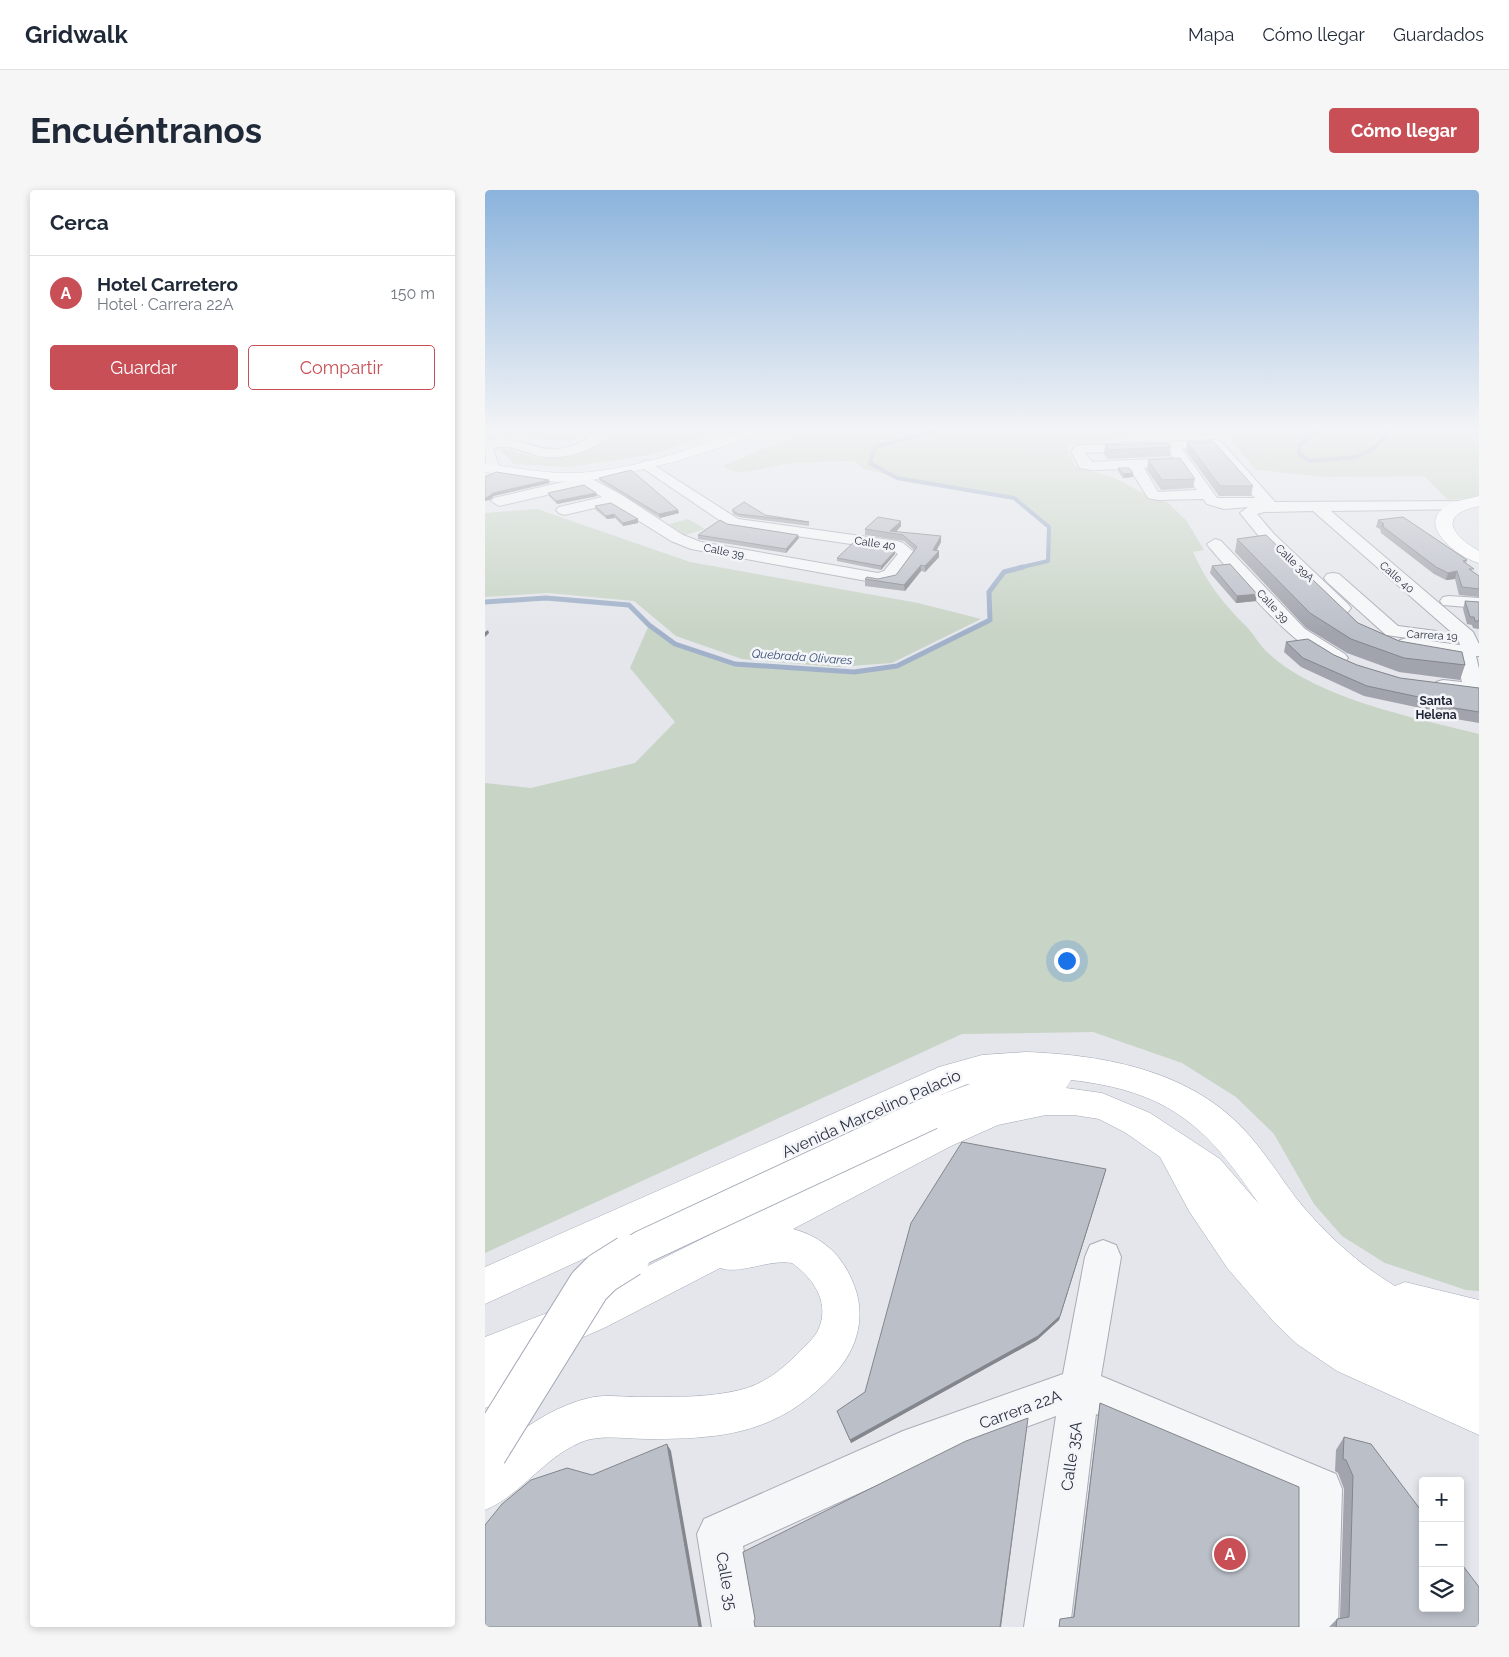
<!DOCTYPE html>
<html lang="es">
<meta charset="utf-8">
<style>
:root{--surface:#fff;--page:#f6f6f7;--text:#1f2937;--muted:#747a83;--line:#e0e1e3;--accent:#c94f57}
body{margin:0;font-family:Raleway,sans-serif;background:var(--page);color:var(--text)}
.controls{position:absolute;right:15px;bottom:15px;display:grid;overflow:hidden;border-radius:5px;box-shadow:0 2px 8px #0003}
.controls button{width:45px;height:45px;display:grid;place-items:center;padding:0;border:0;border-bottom:1px solid var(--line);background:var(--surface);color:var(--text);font:25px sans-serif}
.you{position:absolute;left:581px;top:770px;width:18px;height:18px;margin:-12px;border:4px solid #fff;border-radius:50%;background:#1a73e8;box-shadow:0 0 0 8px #1a73e833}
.badge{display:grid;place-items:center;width:32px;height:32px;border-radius:50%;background:var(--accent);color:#fff;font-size:16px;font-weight:700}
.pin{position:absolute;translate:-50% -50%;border:2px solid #fff;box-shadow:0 1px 5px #0006}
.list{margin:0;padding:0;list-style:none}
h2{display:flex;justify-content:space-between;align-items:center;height:65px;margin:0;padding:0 20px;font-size:21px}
h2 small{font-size:16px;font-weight:400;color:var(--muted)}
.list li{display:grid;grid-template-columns:32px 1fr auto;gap:15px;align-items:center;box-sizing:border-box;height:75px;padding:0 20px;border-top:1px solid var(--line)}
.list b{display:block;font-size:19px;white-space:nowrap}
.list p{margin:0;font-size:16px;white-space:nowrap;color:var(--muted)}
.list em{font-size:16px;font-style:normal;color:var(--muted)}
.actions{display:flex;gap:10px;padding:15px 20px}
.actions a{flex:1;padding:11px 0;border:1px solid var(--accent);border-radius:5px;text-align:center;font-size:18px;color:var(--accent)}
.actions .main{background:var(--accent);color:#fff}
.icon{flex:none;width:28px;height:28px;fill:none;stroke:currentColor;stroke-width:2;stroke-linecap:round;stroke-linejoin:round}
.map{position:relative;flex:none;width:994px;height:1437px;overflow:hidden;border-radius:5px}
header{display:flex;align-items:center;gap:30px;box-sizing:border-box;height:70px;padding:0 25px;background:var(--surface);border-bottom:1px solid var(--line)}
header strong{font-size:24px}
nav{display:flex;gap:28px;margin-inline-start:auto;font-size:18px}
.intro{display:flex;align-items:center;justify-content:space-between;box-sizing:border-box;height:120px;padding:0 30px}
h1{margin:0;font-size:35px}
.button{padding:12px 22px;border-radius:5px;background:var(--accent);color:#fff;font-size:18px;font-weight:700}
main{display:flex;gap:30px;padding:0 30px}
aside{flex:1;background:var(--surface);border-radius:5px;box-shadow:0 2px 8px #0003}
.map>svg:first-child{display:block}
.green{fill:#c8d4c5}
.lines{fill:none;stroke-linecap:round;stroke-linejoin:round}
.stream-far1{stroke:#a0b1c9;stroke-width:4}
.stream{stroke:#a0b1c9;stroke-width:5}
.minor-casing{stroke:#a9acb5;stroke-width:2}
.secondary-casing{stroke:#a9acb5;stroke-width:1}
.primary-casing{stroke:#a3a9b6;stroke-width:1}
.minor{fill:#f6f7f9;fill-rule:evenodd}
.secondary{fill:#fff;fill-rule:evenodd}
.primary{fill:#fff;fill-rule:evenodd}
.primary-bridge-far1-casing{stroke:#a3a9b6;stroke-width:35;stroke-linecap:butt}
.primary-bridge-casing{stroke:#a3a9b6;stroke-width:44;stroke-linecap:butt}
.primary-bridge-far1{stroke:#fff;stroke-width:33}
.primary-bridge{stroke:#fff;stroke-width:42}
.wall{fill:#a1a4ac}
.shaded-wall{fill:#83868c}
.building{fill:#bbbfc8;stroke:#83868c}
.labels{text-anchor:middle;stroke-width:5;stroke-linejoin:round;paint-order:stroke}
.far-street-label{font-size:11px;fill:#2c3243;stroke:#f3f5f8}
.far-water-label{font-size:12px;font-style:italic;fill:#374e75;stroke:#f3f5f8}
.far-neighbourhood-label{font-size:12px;font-weight:bold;fill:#1e2334;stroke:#f3f5f8}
.near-street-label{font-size:16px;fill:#2c3243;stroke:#f3f5f8}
</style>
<header>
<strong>Gridwalk</strong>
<nav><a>Mapa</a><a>Cómo llegar</a><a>Guardados</a></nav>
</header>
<div class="intro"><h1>Encuéntranos</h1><a class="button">Cómo llegar</a></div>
<main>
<aside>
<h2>Cerca<small></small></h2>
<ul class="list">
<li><span class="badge">A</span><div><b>Hotel Carretero</b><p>Hotel · Carrera 22A</p></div><em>150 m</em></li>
</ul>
<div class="actions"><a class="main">Guardar</a><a>Compartir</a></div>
</aside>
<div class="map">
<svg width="994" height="1437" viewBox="0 0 994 1437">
<rect width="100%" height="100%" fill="#e4e6eb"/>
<g class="green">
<path d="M 0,241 L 101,241 L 86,252 L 5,245 L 0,249 Z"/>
<path d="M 135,241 L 242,241 L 164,265 L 85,277 L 29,274 L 13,257 L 53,268 L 106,260 Z"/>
<path d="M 295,241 L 994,241 L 994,307 L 963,310 L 939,286 L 842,287 L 771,280 L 742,246 L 736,244 L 699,248 L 691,245 L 664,246 L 584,255 L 582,258 L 590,276 L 632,289 L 667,308 L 682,312 L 701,330 L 719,360 L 708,362 C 720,390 739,415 761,436 C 768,443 773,453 780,460 C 827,508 930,528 994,544 L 994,1101 L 981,1100 L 900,1073 L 857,1046 L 829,1014 L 789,944 L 751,907 L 697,873 L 608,842 L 477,844 L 0,1063 L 0,593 L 46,598 L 150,573 L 190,532 L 145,478 L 164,435 L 190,454 L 250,474 L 369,482 L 412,476 L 505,430 L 504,402 L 519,382 L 563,371 L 564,337 L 528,308 L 412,288 L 377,278 L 369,271 C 346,271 321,272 299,274 C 280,277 255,289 238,276 L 305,248 L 292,243 Z"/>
<path d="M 52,319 L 205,372 L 433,413 L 496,429 L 407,473 L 352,477 L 257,469 L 191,446 L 149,411 L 63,403 L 0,407 L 0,323 Z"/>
<path d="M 203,329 L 220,339 L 200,345 L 184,334 Z"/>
</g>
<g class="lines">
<g class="stream-far1">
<path d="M 448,241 L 390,257 L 385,273 L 412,288 L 529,308 L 564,337 L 563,371 L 533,378"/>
<path d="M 834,241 L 815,254 L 814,264 L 825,271 L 872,267 L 890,257 L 905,241"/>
</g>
<path class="stream" d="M 0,412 L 61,408 L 144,415 L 164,435 L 190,454 L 250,474 L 369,482 L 412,476 L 505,430 L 504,402 L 519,382 L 538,377"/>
<g class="minor-casing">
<g id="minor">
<path d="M 113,241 L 129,241 C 113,261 78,271 54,266 C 40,263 22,252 8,259 L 15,279 L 8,283 L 1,279 L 0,252 C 23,241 46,260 70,259 C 86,259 100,250 113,241 Z"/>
<path d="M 731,250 L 736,251 L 790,312 L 987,311 L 990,314 L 982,319 L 846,321 L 988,442 L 994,454 L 994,466 L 991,466 L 994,479 L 994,505 L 989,506 L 951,500 L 948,496 L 951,492 L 958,490 L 977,492 L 971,466 L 922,460 L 915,458 L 913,454 L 915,450 L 922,448 L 975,455 L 973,448 L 828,321 L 779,322 L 772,324 L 789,344 L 863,414 L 866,418 L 863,422 L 851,422 L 777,350 L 755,323 L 763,317 L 739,319 L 722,314 L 718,309 L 673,310 L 663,308 L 645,279 L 607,280 L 595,278 L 586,262 L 591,256 L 596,255 ZM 727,258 L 770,308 L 732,308 L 697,259 ZM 683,260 L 689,268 L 607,272 L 600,263 ZM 695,276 L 712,300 L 673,302 L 659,278 Z"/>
<path d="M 161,270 L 253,329 L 412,351 L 418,353 L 430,363 L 411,389 L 393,393 L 206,359 L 186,351 L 127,314 L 79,325 L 74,323 L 71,320 L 74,317 L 117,307 L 100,296 L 14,316 L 6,311 L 9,308 L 90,289 L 91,284 L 96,283 L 137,305 L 198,345 L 216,352 L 393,383 L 399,381 L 413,364 L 407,360 L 243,336 L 156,277 L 154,274 Z"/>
<path d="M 730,349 L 736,351 L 820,439 L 860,464 L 863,468 L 860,472 C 826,481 747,383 724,357 L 722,354 Z"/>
<path d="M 848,383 L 854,384 L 913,436 L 951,441 L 953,445 L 951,449 L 944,451 L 901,445 L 842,392 L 839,388 L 842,384 Z"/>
<path d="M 964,406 L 994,408 L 994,418 L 958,415 L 955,411 L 958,407 Z"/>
<path d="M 618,1050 L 631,1055 L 636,1067 L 616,1186 L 851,1284 L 857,1299 L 853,1437 L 807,1437 L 814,1311 L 611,1224 L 585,1437 L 539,1437 L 571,1226 L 425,1280 L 258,1356 L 273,1437 L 227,1437 L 212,1344 L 219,1329 L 418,1241 L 578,1184 L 600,1067 L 605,1055 Z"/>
</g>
</g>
<g class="secondary-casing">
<path id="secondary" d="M 256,241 L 278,241 L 256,251 L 189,272 L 116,289 L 72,292 L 0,282 L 0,274 C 28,277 55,283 83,283 C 141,283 202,260 256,241 Z"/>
</g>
<g class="primary-casing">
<g id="primary">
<path d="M 994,306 L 994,316 C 953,325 965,344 994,361 L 994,373 C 974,368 931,336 960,317 C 970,310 983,309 994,306 Z"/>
<path d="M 541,862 C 621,865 708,881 763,944 C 781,964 795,987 811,1008 C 839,1043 873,1074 910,1096 L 920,1092 L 994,1110 L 994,1245 L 852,1181 L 812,1154 L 789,1132 L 743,1079 L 704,1021 L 675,967 L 641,943 L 614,929 L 589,925 L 561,925 L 513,935 L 466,956 L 308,1039 C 338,1047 358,1066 369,1095 C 381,1125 373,1158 351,1182 C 295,1243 242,1249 163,1249 C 143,1249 121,1245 102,1250 C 62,1263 38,1304 0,1320 L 0,1269 C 30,1244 65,1217 104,1208 C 120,1204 137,1207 153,1207 C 187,1207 222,1208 255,1200 C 277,1195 297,1180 312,1164 C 320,1156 330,1148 334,1138 C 345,1111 327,1087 307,1073 C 283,1069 255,1085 235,1078 L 121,1137 L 76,1157 L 71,1173 L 15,1212 L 0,1218 L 0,1147 L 93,1111 L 442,936 L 433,933 L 428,923 L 432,916 L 0,1114 L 0,1077 L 454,877 L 497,865 ZM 586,890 C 683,901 721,935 774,1014 L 735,969 L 665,923 L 617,903 L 581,898 ZM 482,894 L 485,894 L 456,905 Z"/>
</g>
</g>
<use href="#minor" class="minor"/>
<use href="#secondary" class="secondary"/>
<use href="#primary" class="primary"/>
<g class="primary-bridge-far1-casing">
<path id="primary-bridge-far1" d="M 142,1067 L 158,1057 L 445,923"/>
</g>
<g class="primary-bridge-casing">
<path id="primary-bridge" d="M 1,1262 L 104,1096 L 117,1083 L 144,1066"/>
</g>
<use href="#primary-bridge-far1" class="primary-bridge-far1"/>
<use href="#primary-bridge" class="primary-bridge"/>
</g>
<g class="wall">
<path d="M 702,252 L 768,296 L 766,306 L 734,306 L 701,261 Z"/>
<path d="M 620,255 L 686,257 L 685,266 L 623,269 L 619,264 Z"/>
<path d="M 663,270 L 710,289 L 708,298 L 676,300 L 662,280 Z"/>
<path d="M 633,278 L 648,287 L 638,288 L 633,281 Z"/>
<path d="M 114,288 L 193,320 L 194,323 L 175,328 L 115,291 Z"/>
<path d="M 63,303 L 111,303 L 112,306 L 72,314 L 64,306 Z"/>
<path d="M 110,316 L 153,329 L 153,333 L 138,336 L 130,328 L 122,329 L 111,320 Z"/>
<path d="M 247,320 L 324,332 L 324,336 L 254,327 L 248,324 Z"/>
<path d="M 893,330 L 982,370 L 981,373 L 988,382 L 994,386 L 994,407 L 974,405 L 970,389 L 961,390 L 949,384 L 896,343 L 895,339 L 891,337 Z"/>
<path d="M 242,334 L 313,345 L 314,348 L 301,363 L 213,349 L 213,345 Z"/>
<path d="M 416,336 L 411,342 L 456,346 L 456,352 L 452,360 L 454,361 L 454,367 L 440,382 L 436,381 L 420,401 L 380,396 L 380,389 L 393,389 L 411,385 L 429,360 L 419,351 L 380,345 L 380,339 Z"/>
<path d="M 752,349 L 873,433 L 914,451 L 980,475 L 975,490 L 914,482 L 862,463 L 821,438 L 750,362 Z"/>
<path d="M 410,364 L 396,380 L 352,371 L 352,368 Z"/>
<path d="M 727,376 L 771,411 L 751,413 L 725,383 Z"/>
<path d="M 980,411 L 994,412 L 994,439 L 988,438 L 987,435 L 982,434 L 978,419 Z"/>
<path d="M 801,452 L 849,465 L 872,475 L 915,488 L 994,498 L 994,533 L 953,526 L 954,522 L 879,506 L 816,477 L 799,462 Z"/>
<path d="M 620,983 L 574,1130 L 552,1150 L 366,1253 L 352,1221 L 380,1202 Z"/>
<path d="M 615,1213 L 814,1437 L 574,1437 L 575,1429 L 588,1427 L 613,1227 Z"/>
<path d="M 859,1247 L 994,1437 L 844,1437 L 852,1429 L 855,1428 L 859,1299 L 853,1283 L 850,1281 L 851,1260 Z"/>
</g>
<g class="shaded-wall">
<path d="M 648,283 L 648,287 L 638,288 L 639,284 Z"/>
<path d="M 64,290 L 65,293 L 9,306 L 5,310 L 0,311 L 0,308 L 8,303 Z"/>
<path d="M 111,303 L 112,306 L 72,314 L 71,311 Z"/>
<path d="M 193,320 L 194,323 L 175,328 L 174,324 Z"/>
<path d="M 129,324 L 130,328 L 122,329 L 121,326 Z"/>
<path d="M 153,329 L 153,333 L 138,336 L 138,333 Z"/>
<path d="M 416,331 L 416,336 L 409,344 L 405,341 Z"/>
<path d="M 313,345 L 314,348 L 301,363 L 301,359 Z"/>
<path d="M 456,346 L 456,352 L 448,366 L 448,360 Z"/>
<path d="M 410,361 L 410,364 L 396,380 L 396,376 Z"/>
<path d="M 454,361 L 454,367 L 440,382 L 440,376 Z"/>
<path d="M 436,375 L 436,381 L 420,401 L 419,395 Z"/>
<path d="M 972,381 L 970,389 L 961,390 L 963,383 Z"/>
<path d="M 772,404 L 771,411 L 751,413 L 752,406 Z"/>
<path d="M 3,440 L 4,443 L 0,447 L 0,442 Z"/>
<path d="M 621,979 L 620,983 L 574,1130 L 552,1150 L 366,1253 L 365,1250 Z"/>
<path d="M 543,1228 L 516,1437 L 515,1437 Z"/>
<path d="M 182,1254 L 186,1261 L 217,1437 L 214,1437 Z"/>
</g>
<g class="building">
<path d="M 728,251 L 768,296 L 735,296 L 702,252 Z"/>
<path d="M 683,253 L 686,257 L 624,260 L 620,255 Z"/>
<path d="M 695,268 L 710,289 L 677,290 L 663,270 Z"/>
<path d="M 633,278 L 644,278 L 648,283 L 639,284 Z"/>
<path d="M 146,280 L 193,320 L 174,324 L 114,288 Z"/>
<path d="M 11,282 L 64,290 L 8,303 L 3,307 L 0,308 L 0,287 Z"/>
<path d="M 99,295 L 111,303 L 71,311 L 63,303 Z"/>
<path d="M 259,312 L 280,325 L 324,332 L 253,324 L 247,320 Z"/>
<path d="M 126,313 L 153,329 L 138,333 L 129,324 L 121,326 L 110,316 Z"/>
<path d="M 393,327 L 416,331 L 405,341 L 456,346 L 448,360 L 454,361 L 440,376 L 436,375 L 419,395 L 380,389 L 382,387 L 393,389 L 411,385 L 432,357 L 418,345 L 380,339 Z"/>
<path d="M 918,327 L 982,370 L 978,371 L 989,379 L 984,379 L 994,386 L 994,399 L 977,397 L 972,381 L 963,383 L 951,377 L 897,336 L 899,336 L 897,334 L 899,334 L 893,330 Z"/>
<path d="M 235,330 L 242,334 L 313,345 L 301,359 L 213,345 Z"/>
<path d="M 781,345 L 873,433 L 914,451 L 977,462 L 980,475 L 919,468 L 866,449 L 825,423 L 752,349 Z"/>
<path d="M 368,353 L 406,358 L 410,361 L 396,376 L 352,368 Z"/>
<path d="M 745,374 L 772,404 L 752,406 L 727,376 Z"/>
<path d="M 980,411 L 994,412 L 994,431 L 990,431 L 989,427 L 985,427 Z"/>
<path d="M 823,449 L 849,465 L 872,475 L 915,488 L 994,498 L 994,522 L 957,516 L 957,512 L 882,496 L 818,468 L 801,452 Z"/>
<path d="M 477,952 L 621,979 L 575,1126 L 553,1146 L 365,1250 L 352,1221 L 380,1202 L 426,1033 Z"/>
<path d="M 615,1213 L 814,1297 L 814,1437 L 574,1437 L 575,1429 L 589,1427 Z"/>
<path d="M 543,1228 L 515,1437 L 270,1437 L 269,1431 L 270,1429 L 258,1362 L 481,1251 Z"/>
<path d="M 859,1247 L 886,1254 L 938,1323 L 938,1418 L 975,1418 L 975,1372 L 994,1397 L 994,1437 L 851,1437 L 852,1429 L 864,1427 L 868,1286 L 861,1270 L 858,1269 Z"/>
<path d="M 182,1254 L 214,1437 L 0,1437 L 0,1335 L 17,1314 L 46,1290 L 82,1278 L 107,1285 Z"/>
</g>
<linearGradient id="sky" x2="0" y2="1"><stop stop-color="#8bb3dc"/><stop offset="0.54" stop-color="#f3f4f6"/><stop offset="1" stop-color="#f3f4f6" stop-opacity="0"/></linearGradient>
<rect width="994" height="443" fill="url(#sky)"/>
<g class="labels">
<g class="far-street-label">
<text transform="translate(390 353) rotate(8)" y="4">Calle 40</text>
<text transform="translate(239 361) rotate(11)" y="4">Calle 39</text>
<text transform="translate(810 373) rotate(44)" y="4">Calle 39A</text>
<text transform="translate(912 387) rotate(41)" y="4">Calle 40</text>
<text transform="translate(788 416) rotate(47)" y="4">Calle 39</text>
<text transform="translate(947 445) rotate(3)" y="4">Carrera 19</text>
</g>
<g class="far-water-label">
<text transform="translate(317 467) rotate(4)" y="4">Quebrada Olivares</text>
</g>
<g class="far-neighbourhood-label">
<text x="951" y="515">Santa<tspan x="951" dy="14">Helena</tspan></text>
</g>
<g class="near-street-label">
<text transform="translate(386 923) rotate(-24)" y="6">Avenida Marcelino Palacio</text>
<text transform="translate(535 1219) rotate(-20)" y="6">Carrera 22A</text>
<text transform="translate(586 1266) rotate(-82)" y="6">Calle 35A</text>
<text transform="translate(242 1391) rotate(80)" y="6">Calle 35</text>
</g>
</g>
</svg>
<div class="controls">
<button>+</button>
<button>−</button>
<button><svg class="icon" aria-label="layers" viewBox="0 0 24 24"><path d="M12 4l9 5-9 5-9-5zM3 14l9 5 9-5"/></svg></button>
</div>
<div class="you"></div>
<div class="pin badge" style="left:745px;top:1364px">A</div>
</div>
</main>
